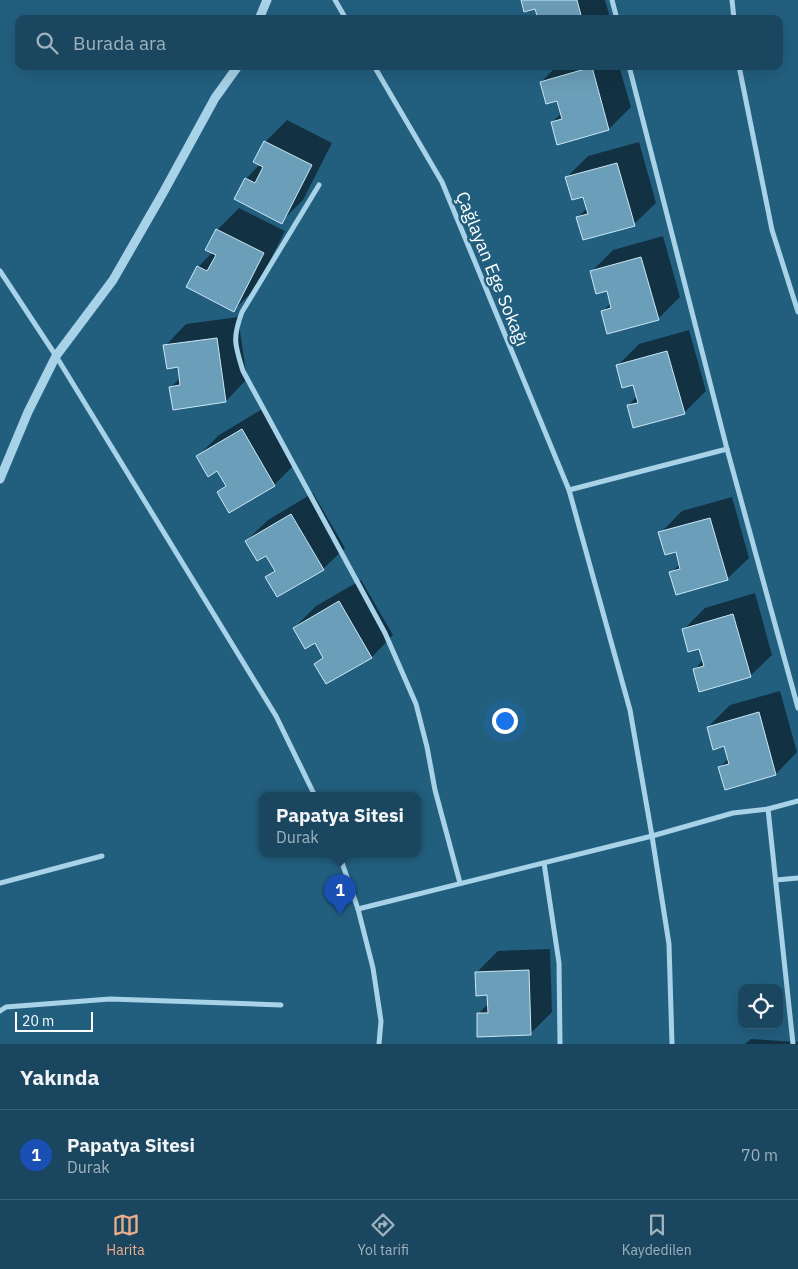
<!DOCTYPE html>
<html lang="tr">
<meta charset="utf-8">
<style>
:root{--surface:#1a475f;--page:#275168;--text:#f1f3f6;--muted:#9fb2bd;--line:#385f74;--accent:#eead8d}
body{margin:0;font-family:"IBM Plex Sans",sans-serif;background:var(--page);color:var(--text)}
.controls{position:absolute;right:15px;bottom:15px;display:grid;overflow:hidden;border-radius:10px;box-shadow:0 5px 20px #0002}
.controls button{width:45px;height:45px;display:grid;place-items:center;padding:0;border:0;border-bottom:1px solid var(--line);background:var(--surface);color:var(--text);font:25px sans-serif}
.scale{position:absolute;left:15px;bottom:12px;width:78px;box-sizing:border-box;padding-left:5px;border:2px solid #fff;border-top:0;font-size:14px;line-height:18px;white-space:nowrap;color:#fff;-webkit-text-stroke:4px #225f7f;paint-order:stroke}
.you{position:absolute;left:504px;top:720px;width:18px;height:18px;margin:-12px;border:4px solid #fff;border-radius:50%;background:#1a73e8;box-shadow:0 0 0 8px #1a73e833}
.badge{display:grid;place-items:center;width:32px;height:32px;border-radius:50%;background:var(--accent);color:#fff;font-size:16px;font-weight:700}
.pin{position:absolute;translate:-50% -41px;filter:drop-shadow(0 1px 2px #0008)}
.pin::after{content:'';position:absolute;top:26px;width:18px;height:15px;background:inherit;clip-path:polygon(0 0,100% 0,50% 100%)}
.popup{position:absolute;left:259px;top:792px;width:162px;height:65px;box-sizing:border-box;display:grid;place-content:center;border-radius:10px;background:var(--surface);filter:drop-shadow(0 1px 4px #0005);font-size:16px;white-space:nowrap;color:var(--muted)}
.popup b{font-size:19px;color:var(--text)}
.popup::after{content:'';position:absolute;left:50%;top:100%;margin-left:-10px;border:10px solid transparent;border-top-color:var(--surface)}
.list{margin:0;padding:0;list-style:none}
h2{display:flex;justify-content:space-between;align-items:center;height:65px;margin:0;padding:0 20px;font-size:21px}
h2 small{font-size:16px;font-weight:400;color:var(--muted)}
.list li{display:grid;grid-template-columns:32px 1fr auto;gap:15px;align-items:center;box-sizing:border-box;height:90px;padding:0 20px;border-top:1px solid var(--line)}
.list b{display:block;font-size:19px;white-space:nowrap}
.list p{margin:0;font-size:16px;white-space:nowrap;color:var(--muted)}
.list em{font-size:16px;font-style:normal;color:var(--muted)}
.icon{flex:none;width:28px;height:28px;fill:none;stroke:currentColor;stroke-width:2;stroke-linecap:round;stroke-linejoin:round}
.map{position:relative;flex:none;width:798px;height:1044px;overflow:hidden}
.search{position:absolute;background:var(--surface);box-shadow:0 5px 20px #0002;left:15px;right:15px;top:15px;height:55px;display:flex;align-items:center;gap:12px;box-sizing:border-box;padding:0 18px;border-radius:10px;color:var(--muted);font-size:19px}
.sheet{height:155px;background:var(--surface)}
nav{display:flex;justify-content:space-around;align-items:center;box-sizing:border-box;height:70px;border-top:1px solid var(--line);background:var(--surface);font-size:14px;color:var(--muted)}
nav a{display:grid;justify-items:center;gap:2px}
nav .on{color:var(--accent)}
.map>svg:first-child{display:block}
.shadow{fill:#0007}
.building{fill:#6b9eb8;stroke:#cbe7f5}
.lines{fill:none;stroke-linecap:round;stroke-linejoin:round}
.minor{stroke:#a7d2e7;stroke-width:5}
.tertiary{stroke:#a7d2e7;stroke-width:9}
.labels{text-anchor:middle;stroke-width:5;stroke-linejoin:round;paint-order:stroke}
.street-label{font-size:18px;fill:#fff;stroke:#225f7f}
</style>
<div class="map">
<svg width="798" height="1044" viewBox="0 0 798 1044">
<rect width="100%" height="100%" fill="#225f7f"/>
<g class="shadow">
<path d="M 522,0 L 605,0 L 609,14 L 604,19 L 539,19 L 536,7 Z"/>
<path d="M 557,66 L 619,66 L 631,107 L 609,129 L 558,143 L 552,122 L 562,113 L 558,100 L 541,82 Z"/>
<path d="M 287,120 L 332,143 L 303,200 L 281,222 L 246,179 L 260,164 L 265,142 Z"/>
<path d="M 639,142 L 656,203 L 634,224 L 578,217 L 587,208 L 583,195 L 567,177 L 588,156 Z"/>
<path d="M 239,208 L 285,231 L 256,288 L 234,310 L 188,286 L 198,267 L 213,252 L 207,249 L 217,230 Z"/>
<path d="M 663,236 L 680,297 L 658,319 L 602,312 L 611,303 L 608,290 L 591,272 L 613,250 Z"/>
<path d="M 238,317 L 247,379 L 226,401 L 171,387 L 181,377 L 179,366 L 165,346 L 186,324 Z"/>
<path d="M 689,330 L 706,391 L 684,413 L 628,406 L 637,396 L 634,384 L 617,366 L 639,344 Z"/>
<path d="M 264,408 L 296,463 L 274,485 L 218,492 L 226,484 L 218,469 L 197,457 L 219,435 Z"/>
<path d="M 313,493 L 345,548 L 323,569 L 267,577 L 275,569 L 267,554 L 246,541 L 268,520 Z"/>
<path d="M 732,497 L 749,558 L 727,579 L 671,573 L 680,564 L 676,551 L 660,533 L 682,511 Z"/>
<path d="M 361,580 L 393,635 L 372,657 L 326,683 L 315,664 L 324,656 L 315,641 L 294,628 L 316,606 Z"/>
<path d="M 755,593 L 772,655 L 750,676 L 694,670 L 703,660 L 700,648 L 683,630 L 705,608 Z"/>
<path d="M 780,691 L 797,752 L 776,774 L 720,767 L 729,758 L 725,745 L 708,727 L 730,705 Z"/>
<path d="M 550,949 L 552,1012 L 530,1034 L 478,1014 L 489,1003 L 488,994 L 477,972 L 498,951 Z"/>
<path d="M 751,1039 L 798,1042 L 798,1044 L 745,1044 Z"/>
</g>
<g class="building">
<path d="M 521,0 L 577,0 L 582,19 L 538,19 L 535,9 L 524,12 Z"/>
<path d="M 592,67 L 609,130 L 557,145 L 551,122 L 562,119 L 557,101 L 546,104 L 540,82 Z"/>
<path d="M 264,141 L 312,165 L 282,224 L 234,199 L 245,178 L 255,183 L 263,167 L 253,162 Z"/>
<path d="M 617,163 L 635,226 L 583,240 L 576,217 L 588,214 L 583,197 L 572,200 L 565,177 Z"/>
<path d="M 216,229 L 264,253 L 234,312 L 186,287 L 197,266 L 207,271 L 216,255 L 205,250 Z"/>
<path d="M 641,257 L 659,320 L 607,334 L 601,311 L 611,308 L 607,291 L 596,294 L 590,271 Z"/>
<path d="M 217,338 L 226,402 L 173,410 L 169,387 L 180,385 L 178,367 L 167,369 L 163,345 Z"/>
<path d="M 667,351 L 685,414 L 633,428 L 627,405 L 638,403 L 633,385 L 622,388 L 616,365 Z"/>
<path d="M 242,429 L 275,486 L 229,513 L 217,492 L 226,486 L 217,471 L 208,477 L 196,456 Z"/>
<path d="M 291,514 L 324,570 L 277,597 L 265,577 L 275,571 L 266,556 L 257,561 L 245,541 Z"/>
<path d="M 710,518 L 728,580 L 676,595 L 669,572 L 680,569 L 676,552 L 665,555 L 658,532 Z"/>
<path d="M 339,601 L 372,658 L 326,684 L 314,664 L 323,658 L 315,643 L 305,649 L 293,628 Z"/>
<path d="M 733,614 L 751,677 L 699,692 L 693,669 L 704,666 L 699,649 L 688,652 L 682,629 Z"/>
<path d="M 759,712 L 776,775 L 725,790 L 718,767 L 729,764 L 724,746 L 713,750 L 707,727 Z"/>
<path d="M 529,970 L 531,1035 L 477,1037 L 477,1013 L 488,1013 L 487,995 L 476,996 L 475,972 Z"/>
</g>
<g class="lines">
<g class="minor">
<path d="M 335,0 L 346,19"/>
<path d="M 612,0 L 617,19"/>
<path d="M 732,0 L 734,19"/>
<path d="M 374,66 L 442,182 L 569,490 L 630,710 L 652,836 L 669,944 L 672,1044"/>
<path d="M 629,66 L 727,449 L 798,708"/>
<path d="M 739,66 L 772,230 L 798,312"/>
<path d="M 319,185 L 242,312 C 232,339 235,345 243,371 L 385,633 L 416,704 L 427,747 L 435,790 L 460,883"/>
<path d="M 0,271 L 56,356 L 276,716 L 315,796"/>
<path d="M 569,490 L 727,449"/>
<path d="M 768,809 L 793,1044"/>
<path d="M 339,854 L 358,909 L 373,968 L 381,1021 L 379,1044"/>
<path d="M 544,863 L 559,963 L 560,1044"/>
<path d="M 776,880 L 798,878"/>
<path d="M 0,883 L 102,856"/>
<path d="M 358,909 L 652,836 L 733,813 L 768,809 L 798,801"/>
<path d="M 0,1011 L 6,1007 L 110,999 L 281,1005"/>
</g>
<g class="tertiary">
<path d="M 259,19 L 267,0"/>
<path d="M 0,479 L 28,412 L 56,356 L 113,280 L 163,193 L 215,98 L 238,66"/>
</g>
</g>
<g class="labels">
<g class="street-label">
<text transform="translate(492 269) rotate(68)" y="6">Çağlayan Ege Sokağı</text>
</g>
</g>
</svg>
<div class="controls">
<button><svg class="icon" aria-label="locate" viewBox="0 0 24 24"><circle cx="12" cy="12" r="6"/><path d="M12 2v4M12 18v4M2 12h4M18 12h4"/></svg></button>
</div>
<div class="scale">20 m</div>
<div class="you"></div>
<div class="pin badge" style="left:340px;top:915px;background:#1a4fb4">1</div>
<div class="popup"><b>Papatya Sitesi</b>Durak</div>
<div class="search"><svg class="icon" aria-label="search" viewBox="0 0 24 24"><circle cx="10" cy="10" r="6"/><path d="M15 15l6 6"/></svg>Burada ara</div>
</div>
<section class="sheet">
<h2>Yakında<small></small></h2>
<ul class="list">
<li><span class="badge" style="background:#1a4fb4">1</span><div><b>Papatya Sitesi</b><p>Durak</p></div><em>70 m</em></li>
</ul>
</section>
<nav>
<a class="on"><svg class="icon" aria-label="map" viewBox="0 0 24 24"><path d="M3 6l6-2 6 2 6-2v14l-6 2-6-2-6 2zM9 4v14M15 6v14"/></svg>Harita</a>
<a><svg class="icon" aria-label="directions" viewBox="0 0 24 24"><path d="M12 3l9 9-9 9-9-9zM9 14v-3h6M13 9l2 2-2 2"/></svg>Yol tarifi</a>
<a><svg class="icon" aria-label="saved" viewBox="0 0 24 24"><path d="M7 4h10v16l-5-4-5 4z"/></svg>Kaydedilen</a>
</nav>
